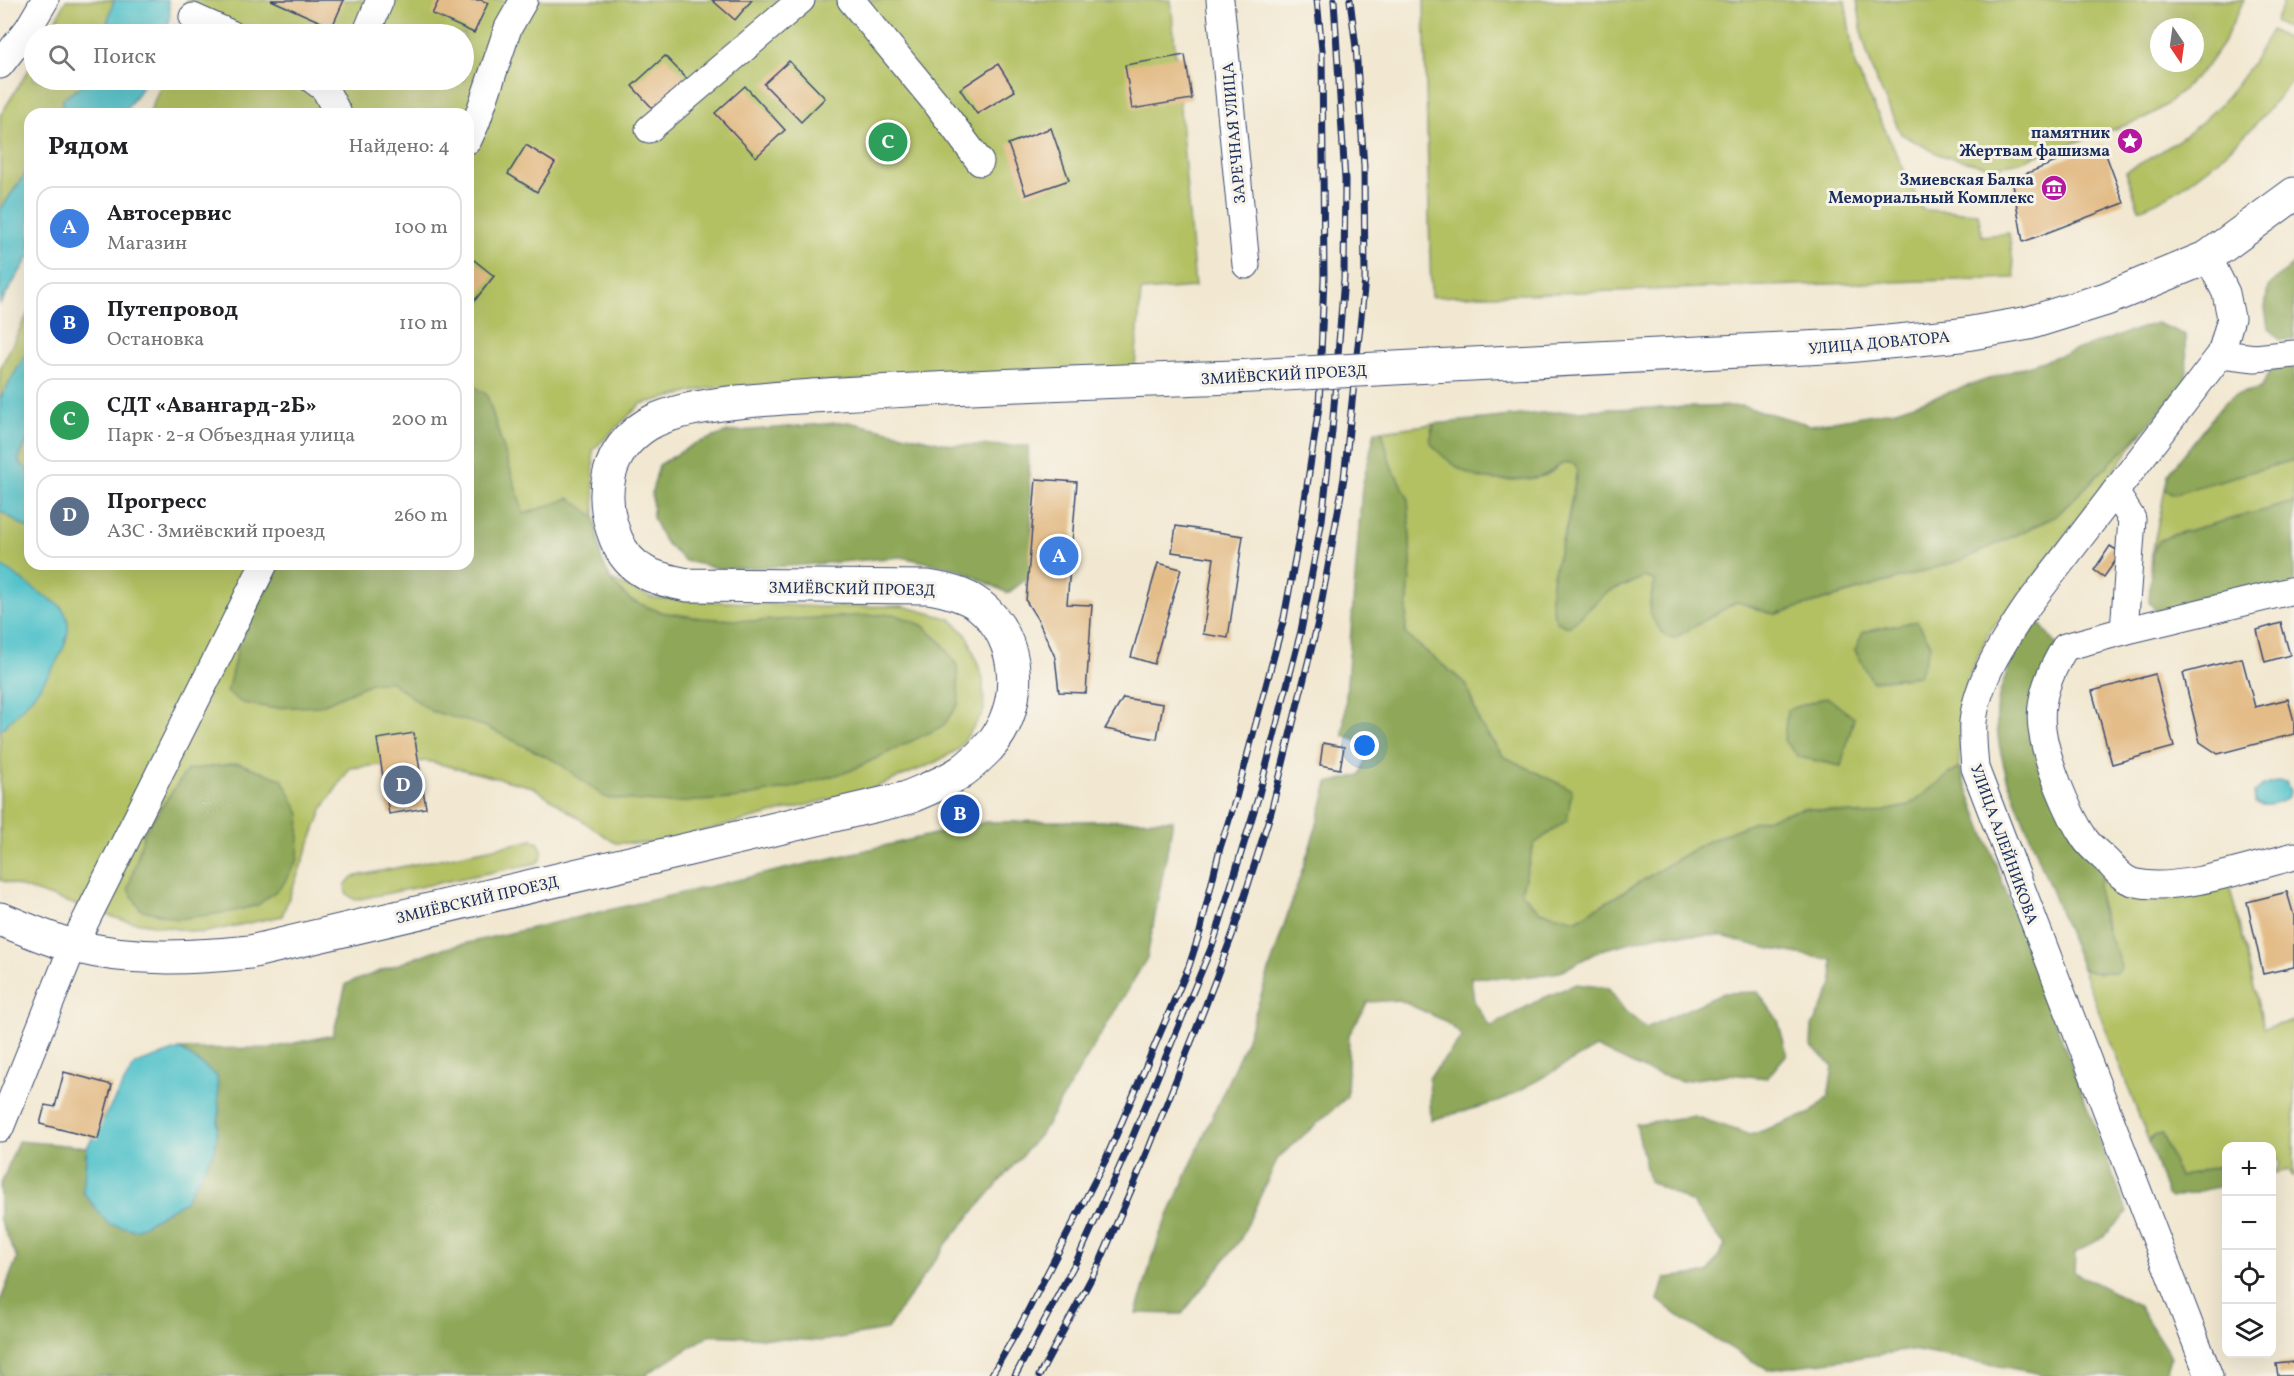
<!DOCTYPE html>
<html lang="ru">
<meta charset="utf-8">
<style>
:root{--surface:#fff;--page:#f2f2f2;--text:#202124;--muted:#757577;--line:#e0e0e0;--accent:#ea580c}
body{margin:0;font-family:Vollkorn,serif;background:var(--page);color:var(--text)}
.controls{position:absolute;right:18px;bottom:18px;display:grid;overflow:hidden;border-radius:12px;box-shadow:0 6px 24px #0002}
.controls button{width:54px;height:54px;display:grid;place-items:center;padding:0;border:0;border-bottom:2px solid var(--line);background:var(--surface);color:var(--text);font:30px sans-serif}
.compass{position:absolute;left:2150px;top:18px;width:54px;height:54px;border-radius:50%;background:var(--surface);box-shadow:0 6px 24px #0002;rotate:167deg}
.you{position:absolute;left:1365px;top:746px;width:21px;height:21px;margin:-15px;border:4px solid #fff;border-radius:50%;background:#1a73e8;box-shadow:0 0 0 9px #1a73e833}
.badge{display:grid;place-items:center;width:39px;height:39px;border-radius:50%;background:var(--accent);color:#fff;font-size:20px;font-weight:700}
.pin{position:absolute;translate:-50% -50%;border:3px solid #fff;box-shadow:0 2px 6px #0006}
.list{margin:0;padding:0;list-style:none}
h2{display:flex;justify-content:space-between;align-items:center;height:78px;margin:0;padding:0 24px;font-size:26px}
h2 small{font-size:20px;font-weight:400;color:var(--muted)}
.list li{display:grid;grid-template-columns:39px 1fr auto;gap:18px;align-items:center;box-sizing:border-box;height:84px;margin:0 12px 12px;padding:0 12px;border:2px solid var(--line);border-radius:18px}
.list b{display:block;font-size:22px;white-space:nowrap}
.list p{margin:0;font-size:20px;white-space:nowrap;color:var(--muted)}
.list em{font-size:20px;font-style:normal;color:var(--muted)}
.icon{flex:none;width:33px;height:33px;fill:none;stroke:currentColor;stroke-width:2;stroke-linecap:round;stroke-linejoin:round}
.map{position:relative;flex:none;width:2294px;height:1376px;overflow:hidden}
.search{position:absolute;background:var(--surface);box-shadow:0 6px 24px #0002;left:24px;top:24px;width:450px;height:66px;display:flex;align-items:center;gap:15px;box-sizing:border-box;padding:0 21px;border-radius:33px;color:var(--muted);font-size:22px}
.panel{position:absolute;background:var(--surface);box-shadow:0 6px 24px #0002;left:24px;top:108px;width:450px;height:462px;border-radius:18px}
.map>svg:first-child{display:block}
.green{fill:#b3c163;stroke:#677860;stroke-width:1.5;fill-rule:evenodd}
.forest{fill:#8ea759;stroke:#546b5c;stroke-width:1.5}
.water{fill:#56c4cc;stroke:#387a95;stroke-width:1.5}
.building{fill:#e3bc87}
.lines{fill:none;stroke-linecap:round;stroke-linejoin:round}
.street-casing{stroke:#3b4b6f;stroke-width:29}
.primary-casing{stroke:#3b4b6f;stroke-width:35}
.street{stroke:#fff;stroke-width:27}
.primary{stroke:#fff;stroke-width:33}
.rail-casing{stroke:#1b2f5e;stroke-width:7}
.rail{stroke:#f7f3e8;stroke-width:4.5;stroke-dasharray:14;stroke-linecap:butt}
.primary-bridge-casing{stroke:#3b4b6f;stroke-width:35;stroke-linecap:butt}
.primary-bridge{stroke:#fff;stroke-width:33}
.labels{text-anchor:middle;stroke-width:6;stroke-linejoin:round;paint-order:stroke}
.poi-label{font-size:16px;font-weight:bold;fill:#1b2f5e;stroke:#f7f3e8;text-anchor:end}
.street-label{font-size:16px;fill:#1b2f5e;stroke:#f7f3e8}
</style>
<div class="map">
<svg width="2294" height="1376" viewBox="0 0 2294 1376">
<rect width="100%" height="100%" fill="#f7f3e8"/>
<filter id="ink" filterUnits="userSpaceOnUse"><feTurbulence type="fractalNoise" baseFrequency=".0167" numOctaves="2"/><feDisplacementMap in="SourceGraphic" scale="12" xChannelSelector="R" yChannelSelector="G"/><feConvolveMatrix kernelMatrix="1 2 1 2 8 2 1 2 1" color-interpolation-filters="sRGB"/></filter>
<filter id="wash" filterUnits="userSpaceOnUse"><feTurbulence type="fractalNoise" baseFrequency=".008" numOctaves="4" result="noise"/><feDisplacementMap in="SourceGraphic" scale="24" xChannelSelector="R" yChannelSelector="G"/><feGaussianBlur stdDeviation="1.35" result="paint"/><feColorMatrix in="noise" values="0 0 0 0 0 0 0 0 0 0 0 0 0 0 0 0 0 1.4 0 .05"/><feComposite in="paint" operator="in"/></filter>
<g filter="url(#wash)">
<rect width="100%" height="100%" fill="#f2e8d1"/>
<g class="green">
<path d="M 66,0 L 114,0 L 104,34 L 49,34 Z"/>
<path d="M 187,0 L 1171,0 L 1195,287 L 1141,291 L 1135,367 L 709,388 L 641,404 L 593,450 L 595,517 L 601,558 L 611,580 L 653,598 L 821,607 L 903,606 L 951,619 L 968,637 L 983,679 L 984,711 L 959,749 L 934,763 L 871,789 L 655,843 L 615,843 L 533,787 L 427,761 L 350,768 L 323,808 L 282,916 L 202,933 L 122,920 L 0,880 L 0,369 L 30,309 L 30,564 L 468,564 L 468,114 L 149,114 L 163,80 L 464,80 L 464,34 L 178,34 Z"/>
<path d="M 1424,0 L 1845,0 L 1855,66 L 1923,210 L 1978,213 L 1982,236 L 2009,233 L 2015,278 L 1431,297 Z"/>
<path d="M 1857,0 L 2244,0 L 2223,43 L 2207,66 L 2169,103 L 2146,118 L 2016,163 L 1992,167 L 1940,155 L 1901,134 L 1874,75 L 1863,39 ZM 2159,27 L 2195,27 L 2195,63 L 2159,63 Z"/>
<path d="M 2285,0 L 2294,0 L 2294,33 L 2275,21 Z"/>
<path d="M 2271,30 L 2294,43 C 2294,53 2294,66 2294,75 C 2293,82 2285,89 2281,94 C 2251,134 2187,193 2139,209 L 2126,171 C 2197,135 2234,100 2271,30 Z"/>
<path d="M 34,61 L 34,80 L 90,80 L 63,99 L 61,114 L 30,114 L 30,167 L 0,210 L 0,116 Z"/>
<path d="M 1434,424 L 1431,430 C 1458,471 1467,482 1518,478 C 1526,477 1539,478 1546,475 C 1559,469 1558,459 1575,464 L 1577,470 L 1567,523 L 1553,575 L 1551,604 L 1575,622 L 1607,592 L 1644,577 L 1655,580 L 1649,606 L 1674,638 L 1736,602 C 1752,605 1759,612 1776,614 L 1962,560 L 2056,516 L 2144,430 L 2024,590 L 1989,632 L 1968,678 L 1960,725 L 1959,767 L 1908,806 L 1867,815 L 1804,808 L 1704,843 L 1577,920 L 1539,911 L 1521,892 L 1534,844 L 1567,820 L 1503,756 L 1480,724 L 1466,684 L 1405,634 L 1411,564 L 1408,498 L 1391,466 L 1382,431 ZM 1855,650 L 1919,676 L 1873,681 Z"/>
<path d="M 2294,460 L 2294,502 L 2172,535 L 2159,541 L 2152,554 L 2165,489 L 2172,494 Z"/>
<path d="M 533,840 C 541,843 544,850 541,859 L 537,863 L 355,900 L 346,893 L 345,885 L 352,877 Z"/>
<path d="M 2101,877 L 2118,890 L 2229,884 L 2264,1028 L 2294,1021 L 2294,1178 L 2289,1170 L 2275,1173 L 2280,1164 L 2276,1154 L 2272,1152 L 2272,1146 L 2226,1146 L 2226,1164 L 2179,1177 L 2162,1135 L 2150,1138 L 2149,1142 L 2082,968 L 2099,974 L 2109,971 C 2108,959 2109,946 2108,933 C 2106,915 2093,895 2101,877 Z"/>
</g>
<g class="forest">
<path d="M 2294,263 L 2294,340 L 2280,340 L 2268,327 L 2265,308 L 2268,287 Z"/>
<path d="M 2156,323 L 2186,335 L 2187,382 L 2144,430 L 2056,516 L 1962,560 L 1776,614 C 1759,612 1752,605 1736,602 L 1675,638 L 1666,637 C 1645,612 1648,611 1655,581 L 1645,577 L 1607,592 L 1570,626 L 1565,626 L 1557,622 C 1541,592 1561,552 1568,522 C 1571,505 1574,487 1577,470 L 1575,464 C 1559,459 1555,472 1542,476 C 1527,481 1497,481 1481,478 C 1466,476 1437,454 1430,441 L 1434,424 L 1541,413 L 1610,409 L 1742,406 L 1811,425 L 1896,410 Z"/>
<path d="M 2294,366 L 2294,460 L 2172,494 L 2165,489 L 2168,474 L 2224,403 L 2235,395 L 2261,388 L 2271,369 Z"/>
<path d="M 468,382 L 487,395 L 524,514 L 570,498 L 595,517 L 601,558 L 610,580 L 630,600 L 661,612 L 701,618 L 754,621 L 894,614 L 922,625 L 942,643 L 957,666 L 959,703 L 943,726 L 850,771 L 790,788 L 732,799 L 668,803 L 606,798 L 557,762 L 484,726 L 431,711 L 391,682 L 371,683 L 320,706 L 271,708 L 242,703 L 227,692 L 239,643 L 276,570 L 281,564 L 468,564 Z"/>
<path d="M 848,422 L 952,445 L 1028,446 L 1033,574 L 1008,593 L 959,569 L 901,557 L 790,566 L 723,569 L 685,561 L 664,541 L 653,518 L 652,491 L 659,465 L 694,444 L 728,432 Z"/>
<path d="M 1375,431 L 1382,431 L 1391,466 L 1408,498 L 1411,564 L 1405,634 L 1466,684 L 1480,724 L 1503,756 L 1572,790 L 1567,820 L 1534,844 L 1521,892 L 1539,911 L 1577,920 L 1704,843 L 1754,822 L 1804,808 L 1867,815 L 1908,806 L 1959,767 L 2127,1212 L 2105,1236 L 2075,1253 L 2074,1272 L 2138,1305 L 2171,1357 L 2165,1376 L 2041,1376 L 2037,1373 L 1912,1350 L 1768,1370 L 1685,1321 L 1658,1300 L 1665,1278 L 1708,1273 L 1725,1245 L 1692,1203 L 1649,1181 L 1636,1124 L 1694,1116 L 1751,1135 L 1811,1113 L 1828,1097 L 1833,1067 L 1811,1046 L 1812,1026 L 1833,985 L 1832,960 L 1761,947 L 1722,936 L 1662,934 L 1601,950 L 1560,972 L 1518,978 L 1471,977 L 1474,1001 L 1490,1027 L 1539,1000 L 1576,984 L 1608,988 L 1625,1011 L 1646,1028 L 1724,993 L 1758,992 L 1778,1020 L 1787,1054 L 1767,1078 L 1729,1074 L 1682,1081 L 1644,1070 L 1596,1047 L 1501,1101 L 1431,1120 L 1429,1078 L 1463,1036 L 1443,1020 L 1399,1000 L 1368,1002 L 1349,1035 L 1347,1097 L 1278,1158 L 1240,1240 L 1182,1314 L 1136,1313 L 1160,1234 L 1246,1041 L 1316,828 L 1328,783 L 1360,775 L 1370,746 L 1343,735 L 1362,487 Z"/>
<path d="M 2294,502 L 2294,590 L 2156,611 L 2149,602 L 2152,554 L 2159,541 L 2172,535 Z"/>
<path d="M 1917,621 L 1931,644 L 1919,676 L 1872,681 L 1855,650 L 1863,632 Z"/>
<path d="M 2038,622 L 2057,645 L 2036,728 L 2121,890 L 2118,890 L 2102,878 C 2090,897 2113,945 2121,965 L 2120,970 L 2115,973 C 2102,969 2096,977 2082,968 L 2007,778 C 1993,724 1990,699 2019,648 C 2023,640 2029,627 2038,622 Z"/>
<path d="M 1827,697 L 1854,718 L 1841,766 L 1799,757 L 1784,741 L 1787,710 Z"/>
<path d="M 238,763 L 282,779 L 300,814 L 298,859 L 282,886 L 258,905 L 230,912 L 178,919 L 140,909 L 128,889 L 145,831 L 187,770 Z"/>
<path d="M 1173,820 L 1147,958 L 1042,1132 L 947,1243 L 886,1330 L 821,1341 L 710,1335 L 648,1373 L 647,1376 L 0,1376 L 0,1302 L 17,1258 L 0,1220 L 0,1187 L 18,1141 L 87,1147 L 83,1192 L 215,1149 L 219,1114 L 217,1076 L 180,1049 L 271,1048 L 333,1035 L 346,984 L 433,951 L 986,822 Z"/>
<path d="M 2162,1134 L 2179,1177 L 2226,1164 L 2226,1185 L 2171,1198 L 2167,1195 L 2149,1142 L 2154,1136 Z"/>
</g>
<g class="water">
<path d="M 114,0 L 168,0 L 170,14 L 167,28 L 154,34 L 104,34 Z"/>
<path d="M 90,80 L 146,80 L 146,81 L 123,114 L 61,114 L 63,99 Z"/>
<path d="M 30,167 L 30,255 L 0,304 L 0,210 Z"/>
<path d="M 30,353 L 30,434 L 18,461 L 30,472 L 30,530 L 0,511 L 0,399 L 25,355 Z"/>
<path d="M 0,565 C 14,575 28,584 42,594 C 48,598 56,602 61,607 C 90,639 22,710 0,731 Z"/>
<path d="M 2278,781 L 2286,782 L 2290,791 L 2289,796 C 2280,804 2267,808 2255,803 L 2254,793 L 2261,787 Z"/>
<path d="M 180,1049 L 217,1076 L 219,1114 L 215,1149 L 185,1201 L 136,1230 L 108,1224 L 83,1192 L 87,1147 L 135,1064 Z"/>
</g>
<g id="blocks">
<g class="building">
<path d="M 271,0 L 344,0 L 332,27 Z"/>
<path d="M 439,0 L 481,0 L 488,3 L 474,33 L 432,14 Z"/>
<path d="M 712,0 L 752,0 L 735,20 Z"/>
<path d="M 1185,55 L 1192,99 L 1132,109 L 1125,65 Z"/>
<path d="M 665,56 L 689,81 L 656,112 L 632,86 Z"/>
<path d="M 789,61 L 825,98 L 801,122 L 764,84 Z"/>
<path d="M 998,64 L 1015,91 L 977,114 L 960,89 Z"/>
<path d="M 745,86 L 785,130 L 756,157 L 715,113 Z"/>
<path d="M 1051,128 L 1069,180 L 1026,195 L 1008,144 Z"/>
<path d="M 2102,144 L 2124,203 L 2023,242 L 2012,179 Z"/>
<path d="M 526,145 L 555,163 L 537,192 L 508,174 Z"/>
<path d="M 474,260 L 494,276 L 468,309 L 468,267 Z"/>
<path d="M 1036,479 L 1077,482 L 1067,604 L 1092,605 L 1086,693 L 1059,692 L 1055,657 L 1038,620 L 1026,601 Z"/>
<path d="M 1176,526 L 1243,536 L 1228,638 L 1203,634 L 1214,558 L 1172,552 Z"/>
<path d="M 2110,546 L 2121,553 L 2104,577 L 2094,570 Z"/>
<path d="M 1158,563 L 1181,569 L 1154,664 L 1131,657 Z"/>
<path d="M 2281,623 L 2290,655 L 2265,662 L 2257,630 Z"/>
<path d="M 2242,658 L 2255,707 L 2288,699 L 2294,721 L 2294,734 L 2218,754 L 2200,742 L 2183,673 Z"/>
<path d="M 2155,674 L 2174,747 L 2112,764 L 2092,691 Z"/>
<path d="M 1123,698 L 1163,704 L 1157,739 L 1105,729 Z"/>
<path d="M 414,733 L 426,808 L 389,814 L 377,739 Z"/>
<path d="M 1323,743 L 1344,747 L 1340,769 L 1320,765 Z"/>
<path d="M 2287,892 L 2294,916 L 2294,967 L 2263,974 L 2247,902 Z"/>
<path d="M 64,1072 L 112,1085 L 98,1139 L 40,1124 L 45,1105 L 55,1107 Z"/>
<path d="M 2294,1362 L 2294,1376 L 2278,1376 L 2276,1364 Z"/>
</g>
</g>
</g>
<g filter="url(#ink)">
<use href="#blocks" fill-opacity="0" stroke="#3b4b6f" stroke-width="1.5"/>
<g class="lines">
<g class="street-casing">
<g id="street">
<path d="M 851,0 L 936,103 L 980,162"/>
<path d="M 1220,0 L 1246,265"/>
<path d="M 193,17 L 231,34"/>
<path d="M 366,34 L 380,0"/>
<path d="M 0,65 L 28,29 L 45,0"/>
<path d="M 313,80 L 325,89 L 338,114"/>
<path d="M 649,129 L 801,0"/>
<path d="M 468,140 L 476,123 L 508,28 L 524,0"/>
<path d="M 2208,257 L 2226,293 L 2231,318 L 2221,354 L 2028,605 C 2005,639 1977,680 1973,722 C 1972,737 1974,753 1975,768 L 2209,1376"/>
<path d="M 2221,354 L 2255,358 L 2294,354"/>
<path d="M 2115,492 L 2132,519 L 2124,631 L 2294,590"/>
<path d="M 2124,631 L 2065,647 C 2050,672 2038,699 2042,729 C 2046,760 2068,814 2085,839 C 2091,848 2101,855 2108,862 C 2116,870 2122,879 2133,882 C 2173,894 2252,867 2294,856"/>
<path d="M 0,1128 L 73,946 L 264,564"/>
</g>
</g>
<g class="primary-casing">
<g id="primary">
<path d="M 1431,366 L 1846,346 L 1960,335 L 2029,323 L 2106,299 L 2208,257 L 2294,194"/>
<path d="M 0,919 C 24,928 49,940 74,946 C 131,961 192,958 250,952 L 907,798 C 924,790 945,783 961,772 C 970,766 980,756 988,748 C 1025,708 1022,639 979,605 C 964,594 946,590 928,587 L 688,585 C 656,579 630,573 616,539 C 598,494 606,450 648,424 C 687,401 780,399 826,395 C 961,386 1097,382 1233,377"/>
</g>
</g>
<use href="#street" class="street"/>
<use href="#primary" class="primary"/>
<g class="rail-casing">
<g id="rail">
<path d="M 991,1376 L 1019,1328 L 1105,1161 L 1189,966 L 1200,932 L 1220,848 L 1236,798 L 1284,618 L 1300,532 L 1319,407 L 1324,277 L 1322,50 L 1317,0"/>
<path d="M 1015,1376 L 1079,1256 L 1125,1155 L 1214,941 L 1258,798 L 1301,631 L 1322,520 L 1332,431 L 1344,278 L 1345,180 L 1334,0"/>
<path d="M 1039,1376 L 1100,1262 L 1145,1158 L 1205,1007 L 1233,933 L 1271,812 L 1318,622 L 1344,478 L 1365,279 L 1364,167 L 1356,48 L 1350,0"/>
</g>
</g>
<use href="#rail" class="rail"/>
<g class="primary-bridge-casing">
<path id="primary-bridge" d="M 1233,377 L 1431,366"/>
</g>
<use href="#primary-bridge" class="primary-bridge"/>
</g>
</g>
<defs>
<g id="sight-disc" transform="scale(1.35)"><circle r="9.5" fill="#b5179e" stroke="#f7f3e8"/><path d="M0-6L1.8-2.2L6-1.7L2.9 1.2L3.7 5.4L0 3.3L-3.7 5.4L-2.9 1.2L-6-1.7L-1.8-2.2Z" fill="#fff"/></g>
<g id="museum-disc" transform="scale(1.35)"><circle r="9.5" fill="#b5179e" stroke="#f7f3e8"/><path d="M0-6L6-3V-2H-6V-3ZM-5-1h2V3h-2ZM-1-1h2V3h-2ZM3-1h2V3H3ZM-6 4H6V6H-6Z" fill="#fff"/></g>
</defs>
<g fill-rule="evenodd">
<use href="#sight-disc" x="2130" y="141"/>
<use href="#museum-disc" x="2054" y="188"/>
</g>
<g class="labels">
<g class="poi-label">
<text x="2110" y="138">памятник<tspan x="2110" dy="18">Жертвам фашизма</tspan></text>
<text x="2034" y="185">Змиевская Балка<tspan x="2034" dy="18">Мемориальный Комплекс</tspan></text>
</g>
<g class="street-label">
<text transform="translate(1233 133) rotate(-95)" y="6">ЗАРЕЧНАЯ УЛИЦА</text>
<text transform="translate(1879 342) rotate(-5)" y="6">УЛИЦА ДОВАТОРА</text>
<text transform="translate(1284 374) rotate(-3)" y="6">ЗМИЁВСКИЙ ПРОЕЗД</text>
<text transform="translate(852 588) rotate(1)" y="6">ЗМИЁВСКИЙ ПРОЕЗД</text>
<text transform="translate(2005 844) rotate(70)" y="6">УЛИЦА АЛЕЙНИКОВА</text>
<text transform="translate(477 899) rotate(-13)" y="6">ЗМИЁВСКИЙ ПРОЕЗД</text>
</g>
</g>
</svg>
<div class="controls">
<button>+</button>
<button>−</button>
<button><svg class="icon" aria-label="locate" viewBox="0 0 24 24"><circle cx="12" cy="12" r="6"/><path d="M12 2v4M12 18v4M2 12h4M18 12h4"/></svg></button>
<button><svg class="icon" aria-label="layers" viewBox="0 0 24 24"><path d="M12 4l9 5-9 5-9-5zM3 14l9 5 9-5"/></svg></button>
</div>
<svg class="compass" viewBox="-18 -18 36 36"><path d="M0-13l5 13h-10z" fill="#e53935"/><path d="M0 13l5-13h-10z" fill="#757577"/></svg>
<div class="you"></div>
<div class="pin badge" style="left:1059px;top:556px;background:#3f7fe0">A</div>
<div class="pin badge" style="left:960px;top:814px;background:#1a4fb4">B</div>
<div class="pin badge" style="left:888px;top:142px;background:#2e9e5b">C</div>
<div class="pin badge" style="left:403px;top:785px;background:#5c6f8a">D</div>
<div class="search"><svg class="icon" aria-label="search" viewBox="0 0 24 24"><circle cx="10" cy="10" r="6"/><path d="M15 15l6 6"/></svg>Поиск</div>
<section class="panel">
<h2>Рядом<small>Найдено: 4</small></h2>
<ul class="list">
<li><span class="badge" style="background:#3f7fe0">A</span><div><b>Автосервис</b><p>Магазин</p></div><em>100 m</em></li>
<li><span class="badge" style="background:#1a4fb4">B</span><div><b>Путепровод</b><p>Остановка</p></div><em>110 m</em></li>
<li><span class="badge" style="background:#2e9e5b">C</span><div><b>СДТ «Авангард-2Б»</b><p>Парк · 2-я Объездная улица</p></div><em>200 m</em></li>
<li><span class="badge" style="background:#5c6f8a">D</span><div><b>Прогресс</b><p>АЗС · Змиёвский проезд</p></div><em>260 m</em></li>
</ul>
</section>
</div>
